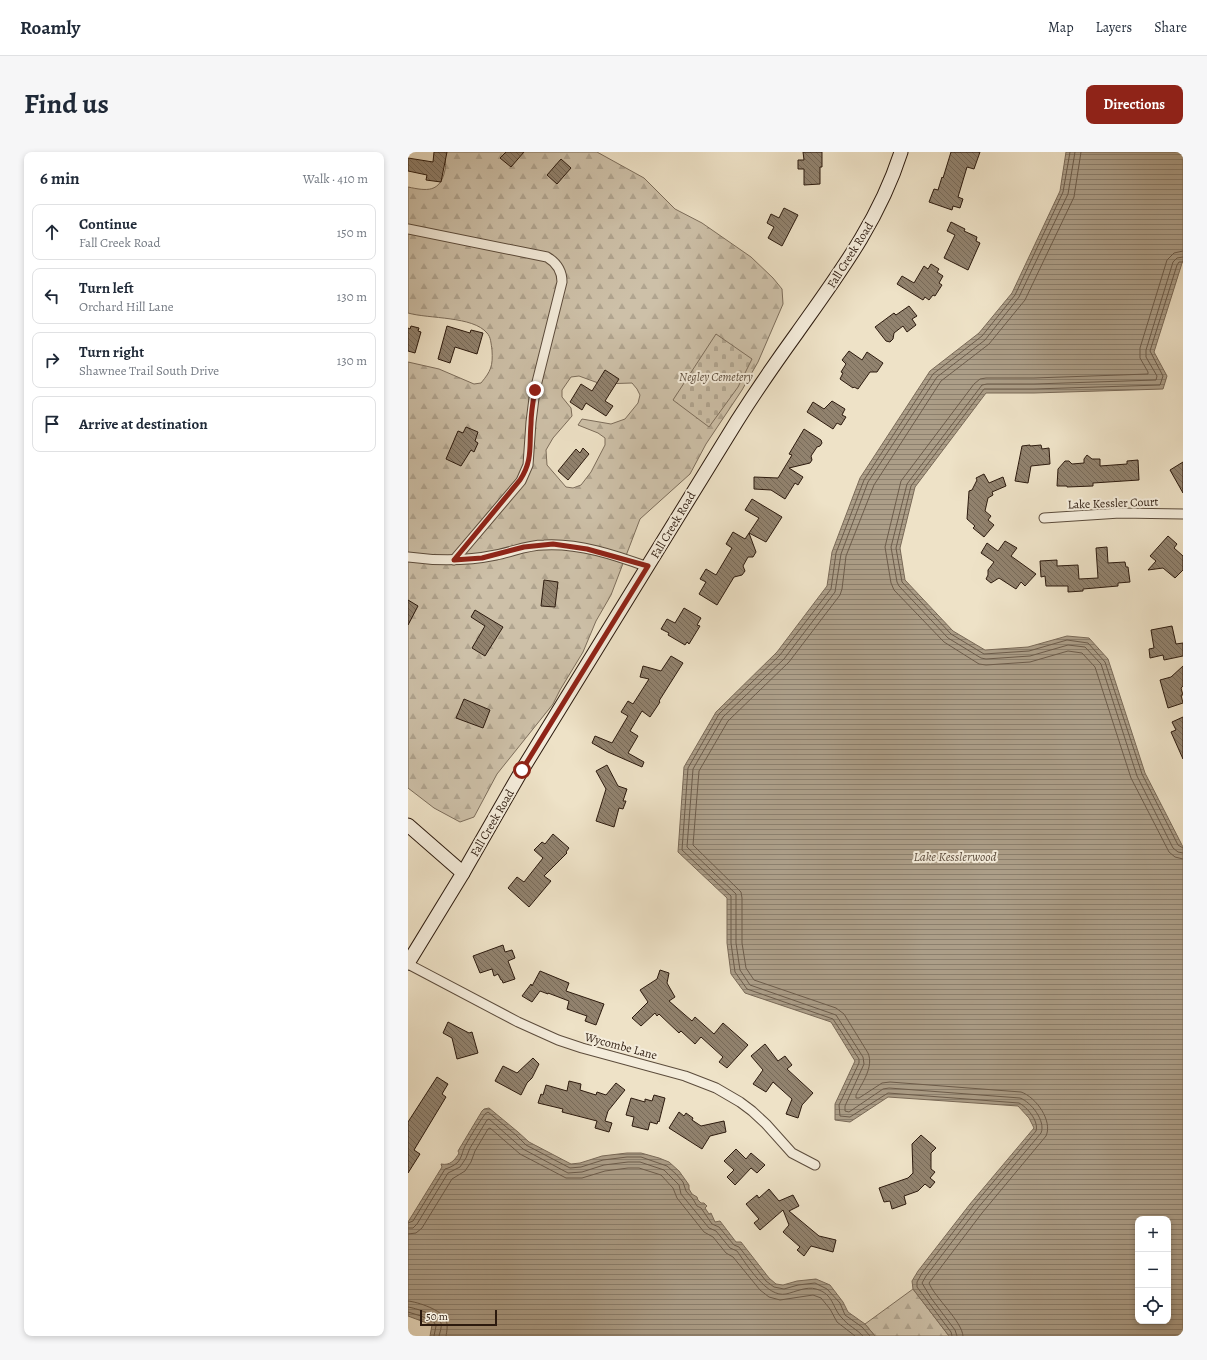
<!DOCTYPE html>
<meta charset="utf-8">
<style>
:root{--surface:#fff;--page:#f6f6f7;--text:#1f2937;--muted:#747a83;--line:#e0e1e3;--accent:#8f2418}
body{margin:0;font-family:Alegreya,serif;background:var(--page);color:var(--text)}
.controls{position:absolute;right:12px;bottom:12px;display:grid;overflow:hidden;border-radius:8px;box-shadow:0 2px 6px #0003}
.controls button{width:36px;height:36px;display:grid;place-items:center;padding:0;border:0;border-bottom:1px solid var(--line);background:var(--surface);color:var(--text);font:20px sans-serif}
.scale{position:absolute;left:12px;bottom:10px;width:77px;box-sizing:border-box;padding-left:4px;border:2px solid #2c1a0e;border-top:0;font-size:11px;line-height:14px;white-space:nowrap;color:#2c1a0e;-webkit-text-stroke:3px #f4ecdb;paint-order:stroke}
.stop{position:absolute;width:12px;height:12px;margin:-9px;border:3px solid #8f2418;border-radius:50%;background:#fff}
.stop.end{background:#8f2418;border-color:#fff;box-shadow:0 1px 4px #0008}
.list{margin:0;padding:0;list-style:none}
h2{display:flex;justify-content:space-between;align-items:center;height:52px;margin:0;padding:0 16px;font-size:17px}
h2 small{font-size:13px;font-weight:400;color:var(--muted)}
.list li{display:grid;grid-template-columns:26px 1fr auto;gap:12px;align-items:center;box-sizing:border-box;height:56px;margin:0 8px 8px;padding:0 8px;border:1px solid var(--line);border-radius:8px}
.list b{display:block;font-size:15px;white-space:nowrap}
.list p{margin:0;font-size:13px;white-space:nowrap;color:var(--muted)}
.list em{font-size:13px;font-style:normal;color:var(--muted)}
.icon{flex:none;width:22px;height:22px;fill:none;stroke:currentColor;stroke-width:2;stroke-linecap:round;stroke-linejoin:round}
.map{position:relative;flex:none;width:775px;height:1184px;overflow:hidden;border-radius:8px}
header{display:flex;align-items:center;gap:24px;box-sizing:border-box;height:56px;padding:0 20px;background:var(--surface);border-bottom:1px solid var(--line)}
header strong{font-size:19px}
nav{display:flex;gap:22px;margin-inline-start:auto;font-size:14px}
.intro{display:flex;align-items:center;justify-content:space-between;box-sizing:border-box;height:96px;padding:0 24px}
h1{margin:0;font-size:28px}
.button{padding:10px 18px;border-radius:8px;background:var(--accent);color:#fff;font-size:14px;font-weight:700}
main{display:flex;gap:24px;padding:0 24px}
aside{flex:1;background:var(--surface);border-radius:8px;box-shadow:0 2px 6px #0003}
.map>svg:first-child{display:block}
.forest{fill:url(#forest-firs);stroke:#7c6d5b;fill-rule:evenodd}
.cemetery{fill:url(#cemetery-stones);stroke:#7c6d5b}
.water{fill:url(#water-rules);stroke:#796957;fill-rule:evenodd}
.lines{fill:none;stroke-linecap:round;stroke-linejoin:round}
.shore{stroke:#6c5c4b;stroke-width:1}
.building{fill:url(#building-back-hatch);stroke:#2c1a0e}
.street-casing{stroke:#5c4c3c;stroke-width:11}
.secondary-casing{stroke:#2c1a0e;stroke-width:15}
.street{stroke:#f4ecdb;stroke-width:9}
.secondary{stroke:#f4ecdb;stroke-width:13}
.route{stroke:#8f2418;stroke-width:5}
.labels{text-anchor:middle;stroke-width:4;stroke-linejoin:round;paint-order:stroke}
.street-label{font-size:12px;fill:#2c1a0e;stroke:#f4ecdb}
.park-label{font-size:12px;font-style:italic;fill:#5c4c3c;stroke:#f4ecdb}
.water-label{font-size:13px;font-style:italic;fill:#5f4f3f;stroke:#f4ecdb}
</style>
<header>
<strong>Roamly</strong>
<nav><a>Map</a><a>Layers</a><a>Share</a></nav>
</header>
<div class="intro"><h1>Find us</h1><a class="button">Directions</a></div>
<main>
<aside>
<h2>6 min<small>Walk · 410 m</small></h2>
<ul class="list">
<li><svg class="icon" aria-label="ahead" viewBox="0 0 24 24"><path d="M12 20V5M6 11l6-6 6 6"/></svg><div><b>Continue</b><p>Fall Creek Road</p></div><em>150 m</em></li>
<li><svg class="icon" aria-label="left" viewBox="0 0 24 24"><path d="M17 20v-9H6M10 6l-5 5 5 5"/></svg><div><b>Turn left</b><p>Orchard Hill Lane</p></div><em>130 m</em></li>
<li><svg class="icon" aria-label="right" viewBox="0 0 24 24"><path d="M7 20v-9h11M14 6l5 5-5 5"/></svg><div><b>Turn right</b><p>Shawnee Trail South Drive</p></div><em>130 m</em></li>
<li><svg class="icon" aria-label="arrive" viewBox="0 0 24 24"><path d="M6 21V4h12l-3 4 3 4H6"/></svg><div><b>Arrive at destination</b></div></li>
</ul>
</aside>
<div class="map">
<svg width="775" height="1184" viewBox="0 0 775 1184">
<defs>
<pattern id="forest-firs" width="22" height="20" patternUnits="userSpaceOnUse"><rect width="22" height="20" fill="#cdc0a8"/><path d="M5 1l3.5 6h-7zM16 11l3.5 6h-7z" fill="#b0a48f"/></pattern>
<pattern id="cemetery-stones" width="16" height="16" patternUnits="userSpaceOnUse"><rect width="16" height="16" fill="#cdc0a8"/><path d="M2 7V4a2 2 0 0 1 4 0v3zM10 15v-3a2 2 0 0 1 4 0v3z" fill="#b0a48f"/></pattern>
<pattern id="water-rules" width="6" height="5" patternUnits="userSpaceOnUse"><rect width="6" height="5" fill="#ac9e88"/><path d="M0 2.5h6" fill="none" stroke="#8c806e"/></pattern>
<pattern id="building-back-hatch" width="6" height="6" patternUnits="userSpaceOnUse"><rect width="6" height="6" fill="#91826e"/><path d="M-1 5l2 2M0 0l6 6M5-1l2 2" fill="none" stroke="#776a59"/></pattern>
</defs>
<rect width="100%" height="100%" fill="#eee2c7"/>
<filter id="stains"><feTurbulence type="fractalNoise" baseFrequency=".005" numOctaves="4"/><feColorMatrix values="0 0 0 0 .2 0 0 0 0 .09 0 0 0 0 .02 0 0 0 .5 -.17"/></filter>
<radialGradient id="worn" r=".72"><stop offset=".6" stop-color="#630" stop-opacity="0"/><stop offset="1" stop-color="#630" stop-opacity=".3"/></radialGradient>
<g class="forest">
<path d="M 34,0 L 189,0 L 236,26 L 267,57 L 294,71 L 343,105 L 365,126 L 374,137 L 375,152 L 350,210 L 334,238 L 298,292 L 282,322 L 232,367 L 203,443 L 188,469 L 175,500 L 152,538 L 145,552 L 89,622 L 66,665 L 52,670 L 26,656 L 0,636 L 0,210 L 31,217 L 66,232 L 73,231 C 83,219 85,214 84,198 C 83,192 83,185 79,181 C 65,164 21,167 0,161 L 0,35 C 19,39 32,41 37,18 C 38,12 38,6 34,0 ZM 171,224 L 193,232 L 224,231 L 229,237 L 232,243 L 230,251 L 217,267 L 203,272 L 174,267 L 170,273 L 190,281 L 197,286 L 197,293 L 183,320 L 173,333 L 165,336 L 158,335 L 139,313 L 138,298 L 145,286 L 164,264 L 163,256 L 154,245 L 154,238 L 163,225 Z"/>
<path d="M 505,1137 L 541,1184 L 467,1184 L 457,1172 Z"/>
</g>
<path class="cemetery" d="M 308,182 L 344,207 L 330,235 L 301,275 L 265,248 Z"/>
<g class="water">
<path d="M 658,0 L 775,0 L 775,108 L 746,200 L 759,224 L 755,237 L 626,241 L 578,241 L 507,335 L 492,396 L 497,428 L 545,479 L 577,498 L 620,495 L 659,484 L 681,486 L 700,507 L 737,621 L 775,695 L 775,1184 L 541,1184 L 505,1137 L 504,1129 L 510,1119 L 562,1052 L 626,976 L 621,966 L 610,954 L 480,945 L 442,970 L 427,968 L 427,952 L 447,909 L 423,870 L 337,841 L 323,822 L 319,791 L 319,746 L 270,700 L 276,615 L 308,560 L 369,500 L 419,434 L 424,400 L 452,326 L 522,219 L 571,181 L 604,141 L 652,39 ZM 730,1067 L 760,1067 L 760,1169 L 730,1169 Z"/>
<path d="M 81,956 L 110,980 L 121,990 L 163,1012 L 172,1011 L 194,1004 L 219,1001 L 233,1001 L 251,1006 L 261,1010 L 271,1019 L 281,1033 L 281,1037 L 284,1042 L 289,1045 L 290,1048 L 293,1051 L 296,1051 L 299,1054 L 297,1056 L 301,1062 L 303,1061 L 307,1070 L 312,1069 L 328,1090 L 333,1090 L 361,1126 L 368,1132 L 375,1133 L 389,1129 L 408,1127 L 422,1133 L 435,1150 L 440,1160 L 457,1172 L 467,1184 L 22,1184 L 24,1173 L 0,1164 L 0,1070 L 34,1015 L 33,1012 C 42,1014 47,1008 51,1001 L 50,999 L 74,959 L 76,957 Z"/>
</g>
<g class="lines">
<g class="shore">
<path d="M 775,99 L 766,101 L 759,108 L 732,196 L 732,206 L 740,220 L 740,222 L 626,226 L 578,226 L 572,227 L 566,232 L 493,329 L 477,395 L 483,431 L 486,438 L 536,490 L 571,512 L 578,513 L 622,510 L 660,499 L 674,501 L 687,515 L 723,626 L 761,700 L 767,705 L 775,707"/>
<path d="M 775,105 L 769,106 L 765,110 L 738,198 L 738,205 L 749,224 L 748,228 L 626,232 L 579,232 L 574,233 L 499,332 L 483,395 L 489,430 L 491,434 L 540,486 L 573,506 L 578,507 L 622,504 L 660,493 L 677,495 L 693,512 L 729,624 L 765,696 L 770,700 L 775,701"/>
<path d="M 775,110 L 771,110 L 769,113 L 742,199 L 755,224 L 752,233 L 626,237 L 576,237 L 503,334 L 488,396 L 494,430 L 543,482 L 576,502 L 621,499 L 659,488 L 680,491 L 697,510 L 734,622 L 770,693 L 775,696"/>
<path d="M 0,1071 L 5,1069 L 37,1017 C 41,1016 45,1014 49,1011 C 54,1006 54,1000 57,994 C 63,983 70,972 77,962 L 80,960 L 108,983 L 118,993 L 162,1016 L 173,1015 L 195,1008 L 219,1005 L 233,1005 L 259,1014 L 268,1022 L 275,1030 L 278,1039 L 285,1047 L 289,1054 L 293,1056 L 304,1072 L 311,1075 L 326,1093 L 331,1095 L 358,1129 L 366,1135 L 376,1137 L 390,1133 L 407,1131 L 419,1137 L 432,1151 L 437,1163 L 454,1175 L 462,1184"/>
<path d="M 0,1076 L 5,1076 L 9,1072 L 40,1021 L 52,1015 L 58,1006 L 62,996 L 79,968 L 81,967 L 115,997 L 160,1021 L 174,1020 L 196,1013 L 220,1010 L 232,1010 L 256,1018 L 271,1033 L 273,1042 L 301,1076 L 308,1079 L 322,1096 L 329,1099 C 339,1113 359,1146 378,1142 C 387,1140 399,1134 408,1137 C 426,1142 424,1156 434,1166 C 440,1174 449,1177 455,1184"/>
<path d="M 0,1082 L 8,1081 L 14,1076 L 44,1027 L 57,1019 L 63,1010 L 67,999 L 80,977 L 82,976 L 112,1002 L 158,1026 L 174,1026 L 197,1019 L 220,1016 L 231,1016 L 253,1023 L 265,1036 L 269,1046 L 296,1080 L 305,1085 L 318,1101 L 325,1105 L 352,1138 L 361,1145 L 372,1148 L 405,1143 L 413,1146 L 422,1157 L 429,1170 L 447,1184"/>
<path d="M 0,1149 C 10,1150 34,1158 38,1168 C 40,1173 39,1179 38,1184"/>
<path d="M 0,1155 C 7,1156 30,1163 33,1171 C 34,1175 32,1180 31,1184"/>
<path d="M 0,1160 L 13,1164 L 26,1170 L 28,1174 L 26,1184"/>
<path d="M 544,1184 L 543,1180 L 509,1135 L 509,1130 L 514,1121 L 565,1054 L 628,979 C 631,969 619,955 611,951 L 480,941 L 442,965 L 432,964 L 431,953 L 451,911 L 451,907 L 425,867 L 339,837 L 327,820 L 323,791 L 323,744 L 274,698 L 280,616 L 311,562 L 372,503 L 423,437 L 428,401 L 456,328 L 525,222 L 574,184 L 607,143 L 655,40 L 662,0"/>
<path d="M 549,1184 L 547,1178 L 523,1146 L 514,1131 L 518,1124 L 569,1057 L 633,981 C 638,969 623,950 612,946 L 481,936 L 475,937 L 441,960 L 437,959 L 437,954 L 456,912 L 455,905 L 428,863 L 342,833 L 332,818 L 328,791 L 328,742 L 279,695 L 285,617 L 315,565 L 376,507 L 427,440 L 433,402 L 460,330 L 529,225 L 577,188 L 611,145 L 660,42 L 667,0"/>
<path d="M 555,1184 C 554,1169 527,1146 521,1131 L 574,1061 L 638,984 C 645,969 628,945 613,940 L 482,930 L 474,931 L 451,946 L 448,946 L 448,943 C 454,931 466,915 460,901 L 436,862 L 428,856 L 346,828 L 338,816 L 334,791 L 334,746 L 333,740 L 285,693 L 291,619 L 320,569 L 381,510 L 432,443 L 434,437 L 438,404 L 466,333 L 533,229 L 581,192 L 617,148 L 666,45 L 673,0"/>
</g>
</g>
<g class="building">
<path d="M 26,0 L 39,0 L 33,30 L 18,28 L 19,23 L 0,19 L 0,6 L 25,10 Z"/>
<path d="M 98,0 L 116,0 L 103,15 L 92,6 Z"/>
<path d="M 395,0 L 414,0 L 414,15 L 412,15 L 412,32 L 396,33 L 396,17 L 390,17 L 390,8 L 396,8 Z"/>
<path d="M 543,0 L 572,0 L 566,17 L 559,15 L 550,45 L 555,47 L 552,56 L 545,54 L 544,58 L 521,50 L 526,37 L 530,38 L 534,25 L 535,26 Z"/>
<path d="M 153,7 L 163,16 L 149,32 L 139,23 Z"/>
<path d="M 376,56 L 390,63 L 374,94 L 360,86 L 366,75 L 359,71 L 363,62 L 371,66 Z"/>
<path d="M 543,70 L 557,77 L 556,79 L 569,85 L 568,89 L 572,91 L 560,118 L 536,106 L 547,83 L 539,79 Z"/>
<path d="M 523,112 L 531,117 L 529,120 L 535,124 L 531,131 L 534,133 L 527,144 L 525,143 L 521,148 L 517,145 L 515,148 L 489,132 L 494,124 L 506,131 L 516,114 L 520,117 Z"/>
<path d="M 501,154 L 509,164 L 504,167 L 508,173 L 499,180 L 495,174 L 486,181 L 485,187 L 482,190 L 478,189 L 467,175 L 486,161 L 488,163 Z"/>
<path d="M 3,174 L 11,176 L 10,179 L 13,180 L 7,201 L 0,199 L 0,176 L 2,177 Z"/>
<path d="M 39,174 L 62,181 L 63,178 L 75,181 L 69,202 L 47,195 L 42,211 L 30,207 Z"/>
<path d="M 441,199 L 454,208 L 459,200 L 475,211 L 469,220 L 462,220 L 450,237 L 446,235 L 445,236 L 432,227 L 435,221 L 433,220 L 438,212 L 434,208 Z"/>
<path d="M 197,218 L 211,227 L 197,249 L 205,254 L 198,264 L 178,251 L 174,258 L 162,250 L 173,232 L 184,239 Z"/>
<path d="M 424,249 L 437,257 L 434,263 L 438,265 L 433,273 L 429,271 L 425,277 L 399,260 L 405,250 L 416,257 Z"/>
<path d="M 58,275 L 70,280 L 67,289 L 70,291 L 66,300 L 63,298 L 53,314 L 38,307 L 50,279 L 55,281 Z"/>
<path d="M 396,277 L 413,288 L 414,291 L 412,294 L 409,295 L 403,304 L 404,308 L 402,311 L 381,316 L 395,325 L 390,333 L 387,331 L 377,347 L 363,338 L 346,337 L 346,325 L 370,326 L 384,303 L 381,302 Z"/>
<path d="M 622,293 L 622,294 L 633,293 L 634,297 L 641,296 L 642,312 L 623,314 L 620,331 L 607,329 L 614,294 Z"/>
<path d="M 175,296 L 181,302 L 160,328 L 150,319 L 168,297 L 172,301 Z"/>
<path d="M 679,303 L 684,307 L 692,307 L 692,314 L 719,312 L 719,309 L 730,308 L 731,328 L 685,331 L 685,334 L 659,335 L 659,334 L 649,334 L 650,317 L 657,309 L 661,309 L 664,312 L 676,311 L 676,307 Z"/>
<path d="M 775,310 L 775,341 L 762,318 Z"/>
<path d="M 576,322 L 581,331 L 595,325 L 598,334 L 584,340 L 585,343 L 580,346 L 577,359 L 583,364 L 580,368 L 586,373 L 576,385 L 565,376 L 567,374 L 559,367 L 561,339 L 564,338 L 569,328 L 568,326 Z"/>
<path d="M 344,347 L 374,365 L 358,390 L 341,381 L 348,400 L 345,405 L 340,405 L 335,414 L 337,419 L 334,423 L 326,425 L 309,453 L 291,442 L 298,430 L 292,427 L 298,417 L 308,423 L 324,396 L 318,392 L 325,380 L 337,387 L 351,366 L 337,358 Z"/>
<path d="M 760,384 L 769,392 L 766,396 L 775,404 L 775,418 L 767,426 L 755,416 L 740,418 L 748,409 L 742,404 Z"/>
<path d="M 597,389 L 609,396 L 603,404 L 628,422 L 617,434 L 613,430 L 608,437 L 591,426 L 583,431 L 578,427 L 580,423 L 580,418 L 586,410 L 573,401 L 579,391 L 590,399 Z"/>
<path d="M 699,395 L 700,411 L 717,410 L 718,415 L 720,415 L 722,430 L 710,431 L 710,434 L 675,437 L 675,439 L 660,440 L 660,434 L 638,434 L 637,424 L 633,425 L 632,409 L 649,408 L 649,414 L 670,413 L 671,427 L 690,426 L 688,396 Z"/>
<path d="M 136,428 L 150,430 L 147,455 L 133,454 Z"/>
<path d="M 0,448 L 10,454 L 0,473 Z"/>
<path d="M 276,456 L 293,466 L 289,473 L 292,474 L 281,492 L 279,490 L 277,493 L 260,483 L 261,481 L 253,477 L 259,467 L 267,471 Z"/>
<path d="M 67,458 L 95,475 L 77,504 L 64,496 L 77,474 L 63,465 Z"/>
<path d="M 764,474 L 768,492 L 775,491 L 775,504 L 756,508 L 755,503 L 742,506 L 741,497 L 746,496 L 743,478 Z"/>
<path d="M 263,504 L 275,511 L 251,549 L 252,550 L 242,565 L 234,559 L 222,579 L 230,584 L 220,601 L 236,610 L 234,615 L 200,600 L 184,591 L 187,584 L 204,591 L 220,564 L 213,560 L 220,549 L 225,552 L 241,527 L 232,525 L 235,514 L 253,519 Z"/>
<path d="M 775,514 L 775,534 L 773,536 L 775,543 L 773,543 L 775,551 L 760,556 L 752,528 L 763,525 Z"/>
<path d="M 56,547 L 82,558 L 75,576 L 48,566 Z"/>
<path d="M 775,565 L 775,607 L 763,580 L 768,578 L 764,570 Z"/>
<path d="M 199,613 L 210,634 L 219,637 L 215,649 L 218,649 L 215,657 L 211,656 L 206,675 L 188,669 L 198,637 L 188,619 Z"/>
<path d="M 145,682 L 161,696 L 158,700 L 159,701 L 136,724 L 143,729 L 121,755 L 100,736 L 109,725 L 116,730 L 135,706 L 126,698 L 134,690 L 137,692 Z"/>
<path d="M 95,793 L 97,800 L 104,798 L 107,806 L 100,809 L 107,827 L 95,831 L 94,828 L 93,828 L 90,822 L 86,824 L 84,817 L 72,821 L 65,804 Z"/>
<path d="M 252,818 L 261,821 L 259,831 L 267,845 L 261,849 L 284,869 L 287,865 L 306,882 L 315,871 L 340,893 L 319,916 L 311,910 L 315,905 L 293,885 L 287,892 L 273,879 L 271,881 L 251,862 L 249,864 L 247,861 L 233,874 L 224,866 L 240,850 L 232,838 L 249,827 Z"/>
<path d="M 132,819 L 161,831 L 158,839 L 196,852 L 188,873 L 177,869 L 179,864 L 159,857 L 161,849 L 140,841 L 140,842 L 132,839 L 124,850 L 114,844 L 123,832 L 124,834 Z"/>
<path d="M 40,870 L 61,881 L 64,880 L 70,901 L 49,907 L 44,886 L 35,881 Z"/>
<path d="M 357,892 L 370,909 L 377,904 L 384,913 L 379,917 L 405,941 L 394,953 L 390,966 L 378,962 L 384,947 L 365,930 L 358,940 L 345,932 L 355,918 L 343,904 Z"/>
<path d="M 125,906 L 131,912 L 124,926 L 119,931 L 113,943 L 87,929 L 95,914 L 109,921 Z"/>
<path d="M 29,925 L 40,932 L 34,942 L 38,945 L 6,998 L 12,1002 L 0,1021 L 0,970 Z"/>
<path d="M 161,929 L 173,932 L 172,938 L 188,943 L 189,940 L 198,943 L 208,931 L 217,938 L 200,959 L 197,969 L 204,971 L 201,980 L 187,976 L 189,969 L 154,960 L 155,957 L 130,951 L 133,942 L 135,943 L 138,933 L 159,939 Z"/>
<path d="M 246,943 L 257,946 L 251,970 L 250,969 L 249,972 L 242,970 L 240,978 L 224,974 L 226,965 L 218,963 L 223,946 L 237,950 L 237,947 L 244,949 Z"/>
<path d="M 271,960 L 276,964 L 278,961 L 285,966 L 284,968 L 293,974 L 316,969 L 318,980 L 302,984 L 294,997 L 261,976 Z"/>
<path d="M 513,983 L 528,996 L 523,1001 L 523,1017 L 527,1020 L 522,1026 L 527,1030 L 522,1036 L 517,1032 L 510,1039 L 496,1044 L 498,1052 L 484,1057 L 482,1049 L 476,1050 L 471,1036 L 500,1026 L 505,1021 L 504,992 Z"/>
<path d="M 328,997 L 338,1007 L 343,1001 L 357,1013 L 349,1021 L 343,1016 L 327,1033 L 319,1025 L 326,1018 L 316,1009 Z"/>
<path d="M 361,1037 L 371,1049 L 385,1043 L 391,1054 L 381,1059 L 411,1084 L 428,1088 L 425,1100 L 403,1094 L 396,1104 L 389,1098 L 392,1095 L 375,1080 L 381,1073 L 375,1058 L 352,1078 L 346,1071 L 351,1067 L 338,1052 L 349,1043 L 351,1046 Z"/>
</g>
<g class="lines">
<g class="street-casing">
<g id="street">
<path d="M 0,77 L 139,105 C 149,111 154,119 154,130 L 127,238 L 123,270 L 120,313 L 113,329 L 46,408"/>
<path d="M 636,366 L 712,361 L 775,362"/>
<path d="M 0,405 C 29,409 59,409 88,403 C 104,400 119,393 136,393 C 171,391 207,403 240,415"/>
<path d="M 0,812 L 110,870 L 150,888 L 174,896 L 277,924 L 308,936 L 332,950 L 344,959 L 358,972 L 384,1001 L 407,1013"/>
</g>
</g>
<g class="secondary-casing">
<g id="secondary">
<path d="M 0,673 L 55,721"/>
<path d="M 0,811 L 55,721 L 114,618 L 329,269 C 348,239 368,210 389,181 C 430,123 471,69 493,0"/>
</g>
</g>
<use href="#street" class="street"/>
<use href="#secondary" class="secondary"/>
</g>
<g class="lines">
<path class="route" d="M 114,618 L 240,414 L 179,397 L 145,392 L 116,395 L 74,406 L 46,408 L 112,328 C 125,308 121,295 123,272 C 123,260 125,249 127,238"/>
</g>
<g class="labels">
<g class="street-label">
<text transform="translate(442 103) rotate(-58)" y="4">Fall Creek Road</text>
<text transform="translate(705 351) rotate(-2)" y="4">Lake Kessler Court</text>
<text transform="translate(265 373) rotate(-59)" y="4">Fall Creek Road</text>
<text transform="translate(84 671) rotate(-60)" y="4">Fall Creek Road</text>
<text transform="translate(213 894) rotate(15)" y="4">Wycombe Lane</text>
</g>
<g class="park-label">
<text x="308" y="229">Negley Cemetery</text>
</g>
<g class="water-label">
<text x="547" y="709">Lake Kesslerwood</text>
</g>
</g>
<rect width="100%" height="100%" filter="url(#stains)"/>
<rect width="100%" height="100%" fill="url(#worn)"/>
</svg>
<div class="controls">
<button>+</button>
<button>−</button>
<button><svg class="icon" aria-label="locate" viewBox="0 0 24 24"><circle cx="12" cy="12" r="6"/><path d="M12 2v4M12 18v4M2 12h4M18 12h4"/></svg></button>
</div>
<div class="scale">50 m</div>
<div class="stop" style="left:114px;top:618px"></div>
<div class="stop end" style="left:127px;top:238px"></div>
</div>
</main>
